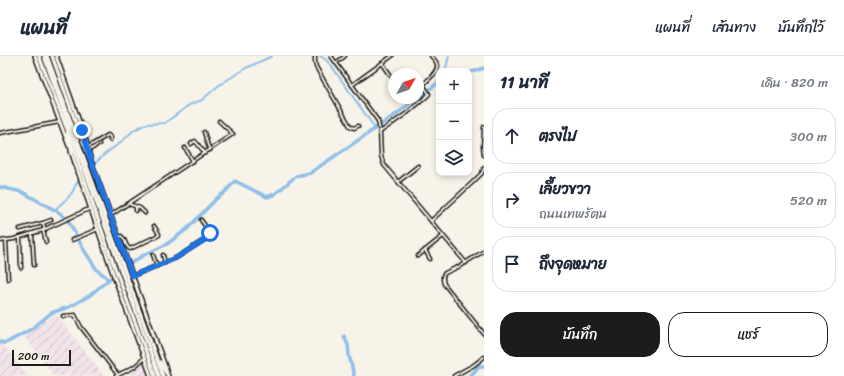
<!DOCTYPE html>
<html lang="th">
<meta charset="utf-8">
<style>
:root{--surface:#fff;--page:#f2f2f3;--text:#1f2937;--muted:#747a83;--line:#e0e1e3;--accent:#1c1c1c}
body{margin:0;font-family:Sriracha,"Playpen Sans Thai",sans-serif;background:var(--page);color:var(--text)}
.controls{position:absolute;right:12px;top:12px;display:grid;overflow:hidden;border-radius:8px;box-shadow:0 2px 6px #0003}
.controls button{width:36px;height:36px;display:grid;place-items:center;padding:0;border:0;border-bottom:1px solid var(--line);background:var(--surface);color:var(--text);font:20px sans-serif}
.compass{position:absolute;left:388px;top:12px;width:36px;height:36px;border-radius:50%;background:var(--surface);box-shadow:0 2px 6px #0003;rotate:50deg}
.scale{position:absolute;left:12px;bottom:10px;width:59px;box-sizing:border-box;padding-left:4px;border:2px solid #1c1c1c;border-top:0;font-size:11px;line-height:14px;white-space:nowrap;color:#1c1c1c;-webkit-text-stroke:3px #f7f3e8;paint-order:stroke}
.stop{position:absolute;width:12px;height:12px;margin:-9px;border:3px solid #1a73e8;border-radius:50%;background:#fff}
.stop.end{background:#1a73e8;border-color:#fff;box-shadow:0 1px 4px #0008}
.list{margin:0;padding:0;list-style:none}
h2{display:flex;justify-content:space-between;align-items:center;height:52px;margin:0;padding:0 16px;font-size:17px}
h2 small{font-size:13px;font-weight:400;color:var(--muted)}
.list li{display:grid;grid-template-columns:26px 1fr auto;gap:12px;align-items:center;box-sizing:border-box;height:56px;margin:0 8px 8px;padding:0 8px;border:1px solid var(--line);border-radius:16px}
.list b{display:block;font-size:15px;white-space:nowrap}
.list p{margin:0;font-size:13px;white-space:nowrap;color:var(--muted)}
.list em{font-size:13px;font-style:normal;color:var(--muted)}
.actions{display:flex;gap:8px;padding:12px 16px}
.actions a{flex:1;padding:9px 0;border:1px solid var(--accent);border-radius:16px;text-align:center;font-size:14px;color:var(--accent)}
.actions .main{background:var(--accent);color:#fff}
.icon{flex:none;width:22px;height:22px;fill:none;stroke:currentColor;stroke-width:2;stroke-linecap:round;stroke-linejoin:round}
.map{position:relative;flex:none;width:484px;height:320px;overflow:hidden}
header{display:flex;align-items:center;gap:24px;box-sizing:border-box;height:56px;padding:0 20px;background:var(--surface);border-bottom:1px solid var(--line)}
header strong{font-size:19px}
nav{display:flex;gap:22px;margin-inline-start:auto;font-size:14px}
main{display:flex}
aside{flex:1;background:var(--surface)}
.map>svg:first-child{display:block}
.industrial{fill:url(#industrial-furrows)}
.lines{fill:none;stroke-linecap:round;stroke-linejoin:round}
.canal{stroke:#8ebfea;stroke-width:2}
.river{stroke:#8ebfea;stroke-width:3.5}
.minor-casing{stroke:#1c1c1c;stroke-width:5}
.major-casing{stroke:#1c1c1c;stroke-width:6}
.highway-casing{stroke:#1c1c1c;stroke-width:6}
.minor{stroke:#f7f3e8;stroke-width:2}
.major{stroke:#f7f3e8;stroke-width:3}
.highway{stroke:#f7f3e8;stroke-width:3.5}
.route{stroke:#1a73e8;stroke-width:5}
</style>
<header>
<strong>แผนที่</strong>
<nav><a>แผนที่</a><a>เส้นทาง</a><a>บันทึกไว้</a></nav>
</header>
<main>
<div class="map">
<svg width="484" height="320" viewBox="0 0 484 320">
<defs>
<pattern id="industrial-furrows" width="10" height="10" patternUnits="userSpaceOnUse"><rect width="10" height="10" fill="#f1e3e9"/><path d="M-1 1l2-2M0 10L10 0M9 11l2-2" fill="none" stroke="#cec2c7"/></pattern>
</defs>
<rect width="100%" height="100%" fill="#f7f3e8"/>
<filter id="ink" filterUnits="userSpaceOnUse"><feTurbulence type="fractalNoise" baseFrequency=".025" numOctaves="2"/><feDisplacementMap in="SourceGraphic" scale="8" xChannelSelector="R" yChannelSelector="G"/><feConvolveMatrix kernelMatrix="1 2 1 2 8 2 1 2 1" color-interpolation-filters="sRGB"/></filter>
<g filter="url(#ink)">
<g class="industrial">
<path d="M 56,258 L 104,320 L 54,320 L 23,279 L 29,276 L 45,265 Z"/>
<path d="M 0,289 L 4,290 L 28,320 L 0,320 Z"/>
<path d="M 143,306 L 148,320 L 134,320 L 131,316 Z"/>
</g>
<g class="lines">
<g class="canal">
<path d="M 320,0 L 325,3 L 330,8 L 375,72"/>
<path d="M 445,15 L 449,0"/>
<path d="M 438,26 L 439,25"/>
<path d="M 88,114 L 105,98 L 121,86 L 134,74 L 146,68 L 165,67 L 189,49 L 202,44 L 218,30 L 244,13 L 272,0"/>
<path d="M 55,154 C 60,148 67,144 71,138 C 76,131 75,127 81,121"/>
</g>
<g class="river">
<path d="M 469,17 L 484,12"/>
<path d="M 418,42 L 439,26"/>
<path d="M 0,131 L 22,136 L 60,157 L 69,166 L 84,194 L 97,214 L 105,220 L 108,224"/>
<path d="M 130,208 L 142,200 L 167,188 L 187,173 L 217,142 L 224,137 L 235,125 L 267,141 L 275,138 L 296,120 L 310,117 L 398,57 L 417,42"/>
<path d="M 344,280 L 348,289 L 349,299 L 354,320"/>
<path d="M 0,285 L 2,287 L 8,286 L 33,272 L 51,257 L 69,251 L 89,240 L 113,220"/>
<path d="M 469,320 L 472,318 L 479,310 L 484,310"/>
</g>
<g class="minor-casing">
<g id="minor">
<path d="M 315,0 L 315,7 L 316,11 L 350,70 L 354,72 L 358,70"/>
<path d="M 331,0 L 378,65 L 380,76 L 381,100 L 384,109 L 466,207"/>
<path d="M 336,7 L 345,0"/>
<path d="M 382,7 L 394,24"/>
<path d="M 352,29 L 392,0"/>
<path d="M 484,71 L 483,91 L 484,99"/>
<path d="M 204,76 C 206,82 207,89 210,94"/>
<path d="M 380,76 L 407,57 L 426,41 L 429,38 L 423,29 C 427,24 439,16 437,8 C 436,5 433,2 431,0"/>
<path d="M 0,77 L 60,66"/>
<path d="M 191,88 L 195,85 L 205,97"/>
<path d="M 88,91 L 108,79 L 111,82 L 110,84"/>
<path d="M 185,92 L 193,105"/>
<path d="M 88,95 L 99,88"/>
<path d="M 398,126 L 418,110"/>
<path d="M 129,148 L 140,152 L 145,157"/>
<path d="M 136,151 L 136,155"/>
<path d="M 111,159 L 233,78 L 219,65"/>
<path d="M 431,165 L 473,126 L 482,117 L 484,112"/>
<path d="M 43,167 L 51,164"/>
<path d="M 20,173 L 43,167 L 45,174"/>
<path d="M 43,174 L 46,186"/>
<path d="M 32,178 L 34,209"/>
<path d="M 20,181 L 21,212"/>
<path d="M 118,181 L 121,180 C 126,183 125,191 130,193 L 159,179 L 159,178 L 154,170"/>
<path d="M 6,184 L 8,223"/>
<path d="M 72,184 L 98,173"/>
<path d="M 0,185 L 14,183 L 43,174 L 91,152"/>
<path d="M 425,194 L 430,203"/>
<path d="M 484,195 L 460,210 L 445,217 L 443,220 L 443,224 L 444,228 L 484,278"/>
<path d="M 153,199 L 157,210"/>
<path d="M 163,199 L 165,207"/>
<path d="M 418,200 L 443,180"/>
<path d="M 132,220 L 176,202 L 209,181 L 210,177 L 201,164"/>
<path d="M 63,260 L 75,259 L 81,271 L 118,319"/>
<path d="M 116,320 L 134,311 L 144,302"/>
<path d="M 454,320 L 474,309 L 484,301"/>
</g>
</g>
<g class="major-casing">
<g id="major">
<path d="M 35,0 L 69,90"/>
<path d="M 56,0 L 86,85 L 90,102 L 104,141 L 167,316"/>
<path d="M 71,95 L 114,220 L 151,320"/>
</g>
</g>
<g class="highway-casing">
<g id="highway">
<path d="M 39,0 L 67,73 L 110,198 L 155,320"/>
<path d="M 44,0 L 159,320"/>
<path d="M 47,0 L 163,320"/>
<path d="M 52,0 L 77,70 L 90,102"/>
<path d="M 67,78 L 72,96"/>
<path d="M 160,306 L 168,320"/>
</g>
</g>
<use href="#minor" class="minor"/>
<use href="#major" class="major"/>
<use href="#highway" class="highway"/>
</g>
</g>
<g class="lines" filter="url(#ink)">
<path class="route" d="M 82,74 L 90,102 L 132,220 L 176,202 L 206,183 L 210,179 L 210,177"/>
</g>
</svg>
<div class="controls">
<button>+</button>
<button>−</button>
<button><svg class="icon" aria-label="layers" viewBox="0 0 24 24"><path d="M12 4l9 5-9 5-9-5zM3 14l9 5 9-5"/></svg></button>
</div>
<svg class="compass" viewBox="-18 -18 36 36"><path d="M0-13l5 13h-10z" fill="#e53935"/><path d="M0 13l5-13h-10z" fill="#747a83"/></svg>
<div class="scale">200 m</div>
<div class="stop" style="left:210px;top:177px"></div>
<div class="stop end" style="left:82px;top:74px"></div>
</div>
<aside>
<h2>11 นาที<small>เดิน · 820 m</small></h2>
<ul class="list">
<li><svg class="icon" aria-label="ahead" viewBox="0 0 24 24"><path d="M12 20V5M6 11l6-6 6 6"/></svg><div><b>ตรงไป</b></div><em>300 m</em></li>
<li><svg class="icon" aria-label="right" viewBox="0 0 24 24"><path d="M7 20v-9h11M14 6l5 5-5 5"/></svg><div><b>เลี้ยวขวา</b><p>ถนนเทพรัตน</p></div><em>520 m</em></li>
<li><svg class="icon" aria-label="arrive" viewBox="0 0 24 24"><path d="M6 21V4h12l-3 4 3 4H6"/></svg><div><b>ถึงจุดหมาย</b></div></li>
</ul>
<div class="actions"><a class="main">บันทึก</a><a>แชร์</a></div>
</aside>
</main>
